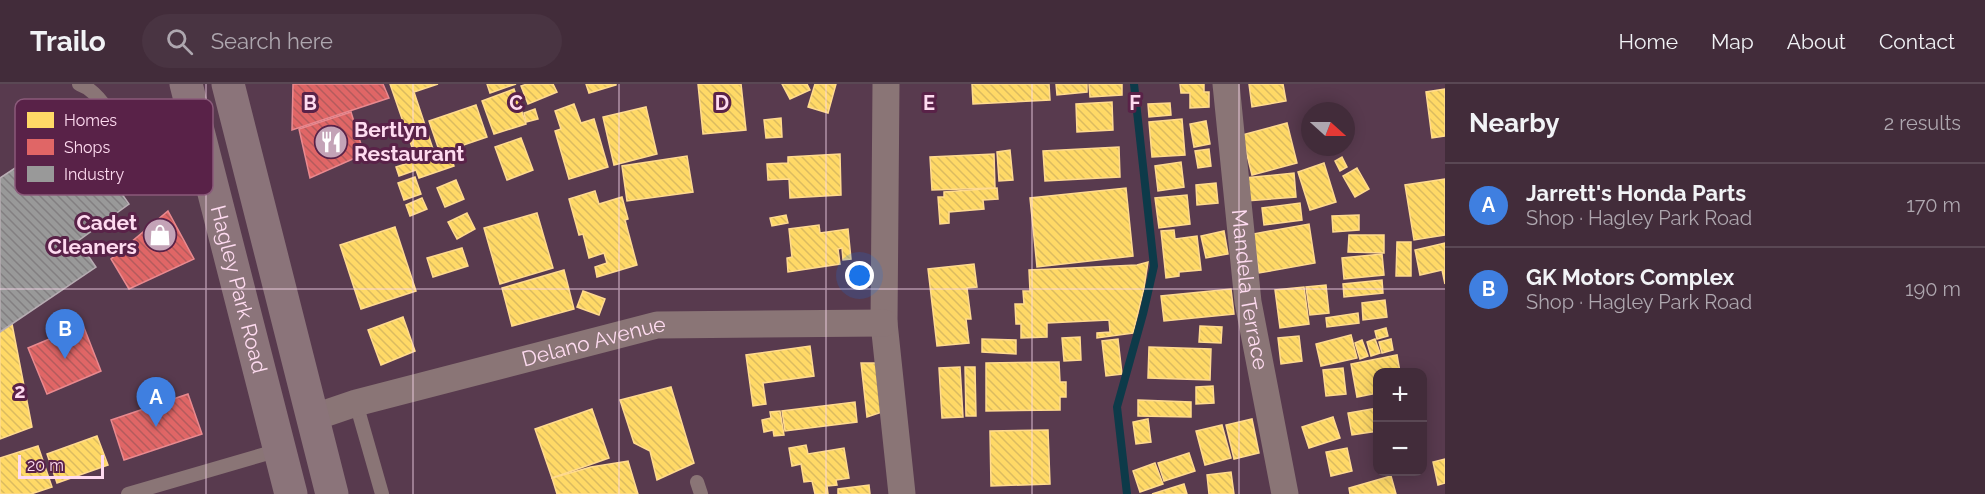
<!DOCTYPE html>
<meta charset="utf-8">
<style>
:root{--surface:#422c3a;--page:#493442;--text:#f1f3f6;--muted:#aea7af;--line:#5a4854;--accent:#d6ab8b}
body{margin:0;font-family:Raleway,sans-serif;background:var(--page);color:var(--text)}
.controls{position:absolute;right:18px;bottom:18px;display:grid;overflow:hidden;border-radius:12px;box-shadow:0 3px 15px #0003}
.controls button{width:54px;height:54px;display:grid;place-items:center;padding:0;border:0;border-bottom:2px solid var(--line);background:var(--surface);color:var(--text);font:30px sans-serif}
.compass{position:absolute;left:1301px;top:18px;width:54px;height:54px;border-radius:50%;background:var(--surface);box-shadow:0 3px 15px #0003;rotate:111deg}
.scale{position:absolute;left:18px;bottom:15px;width:86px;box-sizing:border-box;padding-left:6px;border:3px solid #fedbf0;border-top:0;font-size:16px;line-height:21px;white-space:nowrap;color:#fedbf0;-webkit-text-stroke:4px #592248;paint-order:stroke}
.you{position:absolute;left:860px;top:192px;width:21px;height:21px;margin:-15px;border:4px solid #fff;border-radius:50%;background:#1a73e8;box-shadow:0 0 0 9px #1a73e833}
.badge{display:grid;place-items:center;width:39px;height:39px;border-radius:50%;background:var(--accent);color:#fff;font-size:20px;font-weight:700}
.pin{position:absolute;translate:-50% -50px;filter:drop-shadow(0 2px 3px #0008)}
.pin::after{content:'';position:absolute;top:32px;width:21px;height:18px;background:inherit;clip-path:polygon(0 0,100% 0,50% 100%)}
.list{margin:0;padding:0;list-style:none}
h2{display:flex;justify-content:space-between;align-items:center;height:78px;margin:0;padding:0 24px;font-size:26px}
h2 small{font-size:20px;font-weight:400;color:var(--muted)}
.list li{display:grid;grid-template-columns:39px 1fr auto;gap:18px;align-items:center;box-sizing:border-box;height:84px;padding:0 24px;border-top:2px solid var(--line)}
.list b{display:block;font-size:22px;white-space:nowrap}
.list p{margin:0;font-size:20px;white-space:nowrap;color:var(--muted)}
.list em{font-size:20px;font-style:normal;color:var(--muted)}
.icon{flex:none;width:33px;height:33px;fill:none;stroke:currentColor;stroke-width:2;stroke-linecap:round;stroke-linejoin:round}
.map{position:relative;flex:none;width:1445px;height:410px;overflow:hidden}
header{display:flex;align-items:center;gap:36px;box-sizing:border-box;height:84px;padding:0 30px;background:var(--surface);border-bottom:2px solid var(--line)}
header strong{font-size:28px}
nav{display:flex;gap:33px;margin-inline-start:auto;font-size:21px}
.search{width:420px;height:54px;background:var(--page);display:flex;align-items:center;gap:15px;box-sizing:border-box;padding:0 21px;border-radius:33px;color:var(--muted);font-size:22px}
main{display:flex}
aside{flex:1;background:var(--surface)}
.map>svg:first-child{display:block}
.homes{fill:url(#homes-back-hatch);stroke:#ffda8f;stroke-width:1.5}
.shops{fill:url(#shops-back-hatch);stroke:#e9898f;stroke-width:1.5}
.industry{fill:url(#industry-back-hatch);stroke:#b7adb3;stroke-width:1.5}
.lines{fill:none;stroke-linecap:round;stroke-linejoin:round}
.stream{stroke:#0d3a49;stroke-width:8}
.lane{stroke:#8a7576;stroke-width:14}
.street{stroke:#8a7576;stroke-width:27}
.primary{stroke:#8b747a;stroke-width:33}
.grid{fill:none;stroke:#fedbf0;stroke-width:1.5;stroke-opacity:0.55}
.labels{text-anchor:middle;stroke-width:6;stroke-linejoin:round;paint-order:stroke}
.poi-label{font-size:21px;font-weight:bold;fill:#fedbf0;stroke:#592248;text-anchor:start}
.street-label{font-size:21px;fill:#fedbf0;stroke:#592248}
.key{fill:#592248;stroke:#8a5a7a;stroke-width:1.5}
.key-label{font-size:16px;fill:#fedbf0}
.grid-label{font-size:20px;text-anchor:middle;font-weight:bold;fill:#fedbf0;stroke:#592248;stroke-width:6;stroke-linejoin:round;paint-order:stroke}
</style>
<header>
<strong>Trailo</strong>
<div class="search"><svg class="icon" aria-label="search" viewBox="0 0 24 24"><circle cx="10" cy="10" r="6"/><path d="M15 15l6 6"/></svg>Search here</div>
<nav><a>Home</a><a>Map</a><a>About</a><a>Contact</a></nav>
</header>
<main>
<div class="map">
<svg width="1445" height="410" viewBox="0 0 1445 410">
<defs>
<pattern id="homes-back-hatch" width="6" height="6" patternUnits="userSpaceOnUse" patternTransform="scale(1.5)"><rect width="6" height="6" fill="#ffd966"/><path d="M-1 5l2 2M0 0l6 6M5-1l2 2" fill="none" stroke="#dbbb60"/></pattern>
<pattern id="shops-back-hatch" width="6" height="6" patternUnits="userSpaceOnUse" patternTransform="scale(1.5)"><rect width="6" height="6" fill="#e06666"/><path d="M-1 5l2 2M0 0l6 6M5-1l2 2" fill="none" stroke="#b45b5d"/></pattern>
<pattern id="industry-back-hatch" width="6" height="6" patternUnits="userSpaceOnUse" patternTransform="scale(1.5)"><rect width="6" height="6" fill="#999"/><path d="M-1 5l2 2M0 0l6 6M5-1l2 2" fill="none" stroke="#827f81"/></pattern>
</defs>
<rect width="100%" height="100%" fill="#583a4e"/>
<g class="homes">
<path d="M 390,0 L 438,0 L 414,8 L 433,65 L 415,72 Z"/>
<path d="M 487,0 L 516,0 L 490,9 Z"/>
<path d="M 527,0 L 553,0 L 557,8 L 528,20 L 521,2 Z"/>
<path d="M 586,0 L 616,0 L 616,1 L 589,9 Z"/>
<path d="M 698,0 L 741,0 L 746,46 L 703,50 Z"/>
<path d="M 782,0 L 807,0 L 810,6 L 790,15 Z"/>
<path d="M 815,0 L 836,0 L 828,29 L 808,23 Z"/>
<path d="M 972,0 L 1049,0 L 1050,16 L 973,20 Z"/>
<path d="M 1056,0 L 1087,0 L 1087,8 L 1057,11 Z"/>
<path d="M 1089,0 L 1122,0 L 1122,11 L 1090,13 Z"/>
<path d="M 1180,0 L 1204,0 L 1204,8 L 1209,8 L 1209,23 L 1190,24 L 1190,9 L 1181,9 Z"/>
<path d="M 1249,0 L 1283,0 L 1286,17 L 1252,23 Z"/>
<path d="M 514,5 L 526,40 L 494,50 L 482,17 Z"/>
<path d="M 1445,5 L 1445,52 L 1432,54 L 1426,8 Z"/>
<path d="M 1112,18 L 1113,46 L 1077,48 L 1076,20 Z"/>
<path d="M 1170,19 L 1171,31 L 1149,33 L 1148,20 Z"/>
<path d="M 574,20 L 581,39 L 594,35 L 608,83 L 569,95 L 555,47 L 561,45 L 555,27 Z"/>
<path d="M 476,21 L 487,53 L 440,69 L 429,37 Z"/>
<path d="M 646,23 L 657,70 L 614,81 L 603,33 Z"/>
<path d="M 535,25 L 538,35 L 526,38 L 524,29 Z"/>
<path d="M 781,34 L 782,53 L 766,54 L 764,36 Z"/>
<path d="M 1182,35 L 1185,71 L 1152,73 L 1149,38 Z"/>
<path d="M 1206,37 L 1210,60 L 1194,63 L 1190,40 Z"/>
<path d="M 1287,39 L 1297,79 L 1252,91 L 1242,51 Z"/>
<path d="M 521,54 L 533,86 L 507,96 L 495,63 Z"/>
<path d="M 1119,63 L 1120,93 L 1045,97 L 1043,67 Z"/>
<path d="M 1209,65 L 1211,82 L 1198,84 L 1195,67 Z"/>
<path d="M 449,66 L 454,82 L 419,94 L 416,86 L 399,92 L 396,83 Z"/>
<path d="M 1010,66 L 1013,96 L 999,97 L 997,68 Z"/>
<path d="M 840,70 L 841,111 L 790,114 L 789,95 L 768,96 L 767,80 L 788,79 L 788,73 Z"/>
<path d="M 994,70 L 995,104 L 932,106 L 930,73 Z"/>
<path d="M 687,72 L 693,108 L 627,117 L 622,82 Z"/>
<path d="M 1342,73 L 1347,83 L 1340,87 L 1335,77 Z"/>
<path d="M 1181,78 L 1184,103 L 1158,107 L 1155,82 Z"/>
<path d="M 1324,79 L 1336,118 L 1310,126 L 1298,88 Z"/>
<path d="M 1357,84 L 1369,105 L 1355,113 L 1343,92 Z"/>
<path d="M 1294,89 L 1296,113 L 1246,117 L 1244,94 Z"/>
<path d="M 415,93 L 421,110 L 404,116 L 398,99 Z"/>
<path d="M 1445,95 L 1445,151 L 1414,156 L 1405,101 Z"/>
<path d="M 456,96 L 464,115 L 445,123 L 437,104 Z"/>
<path d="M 1216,99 L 1218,119 L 1197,121 L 1196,101 Z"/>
<path d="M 997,104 L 998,115 L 983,116 L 984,125 L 949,128 L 949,139 L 940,140 L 938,113 L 944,113 L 944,108 Z"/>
<path d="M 1126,104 L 1133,172 L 1037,183 L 1030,114 Z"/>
<path d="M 595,107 L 599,120 L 622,113 L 628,135 L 625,136 L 637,181 L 597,193 L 595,183 L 607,179 L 604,169 L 589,174 L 583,150 L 579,151 L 569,115 Z"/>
<path d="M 1187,111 L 1190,140 L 1159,144 L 1155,114 Z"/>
<path d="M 422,114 L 427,125 L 410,132 L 406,121 Z"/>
<path d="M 1300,119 L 1302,136 L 1264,141 L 1262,124 Z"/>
<path d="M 467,129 L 475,145 L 457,155 L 448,138 Z"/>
<path d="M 537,129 L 553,184 L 500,200 L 484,144 Z"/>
<path d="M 786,131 L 788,139 L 772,142 L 770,134 Z"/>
<path d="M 1359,131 L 1359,146 L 1333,148 L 1332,132 Z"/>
<path d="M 1309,140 L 1315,179 L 1259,189 L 1253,150 Z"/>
<path d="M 819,141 L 820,149 L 848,145 L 851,175 L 843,176 L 842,164 L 838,165 L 840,180 L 788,188 L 787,174 L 792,173 L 789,145 Z"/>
<path d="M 395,143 L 416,207 L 361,225 L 340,161 Z"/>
<path d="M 1174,146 L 1175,155 L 1197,152 L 1201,186 L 1179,188 L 1179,192 L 1166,194 L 1161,147 Z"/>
<path d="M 1224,147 L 1228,170 L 1206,174 L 1201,152 Z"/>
<path d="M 1349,151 L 1384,151 L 1384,169 L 1348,168 Z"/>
<path d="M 1397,158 L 1411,158 L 1411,192 L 1396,192 Z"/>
<path d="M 1445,159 L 1445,200 L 1442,186 L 1420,191 L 1415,166 Z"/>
<path d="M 462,164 L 468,182 L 433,193 L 427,174 Z"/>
<path d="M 1382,170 L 1384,191 L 1344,195 L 1342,174 Z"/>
<path d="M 1148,178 L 1144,204 L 1133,249 L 1097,254 L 1097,249 L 1110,248 L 1109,236 L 1047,239 L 1047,253 L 1021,254 L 1021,240 L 1016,240 L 1015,220 L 1024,220 L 1023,207 L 1030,207 L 1029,186 L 1137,181 Z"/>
<path d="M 974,180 L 977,203 L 967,204 L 971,235 L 966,235 L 969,259 L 937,262 L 928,185 Z"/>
<path d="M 564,186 L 574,225 L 512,242 L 502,204 Z"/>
<path d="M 1382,196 L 1383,209 L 1344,213 L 1343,200 Z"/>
<path d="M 1326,201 L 1329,229 L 1310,231 L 1306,203 Z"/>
<path d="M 1304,203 L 1309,240 L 1280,244 L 1275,206 Z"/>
<path d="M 1231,205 L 1234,230 L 1164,237 L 1161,212 Z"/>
<path d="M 583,207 L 605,215 L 599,231 L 577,223 Z"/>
<path d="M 1385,216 L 1387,233 L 1363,236 L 1362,219 Z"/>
<path d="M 1358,229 L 1359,239 L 1327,243 L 1326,234 Z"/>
<path d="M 403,233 L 415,267 L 381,281 L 368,246 Z"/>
<path d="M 12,240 L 32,343 L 0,355 L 0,248 Z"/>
<path d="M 1200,242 L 1222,243 L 1221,259 L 1199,258 Z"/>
<path d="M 1386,244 L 1388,252 L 1377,255 L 1375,247 Z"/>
<path d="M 1351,251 L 1357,274 L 1321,282 L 1316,260 Z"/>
<path d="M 1299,252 L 1302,277 L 1281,280 L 1278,254 Z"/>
<path d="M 1080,253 L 1081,276 L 1064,277 L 1062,254 Z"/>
<path d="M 982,255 L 1016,256 L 1016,270 L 982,268 Z"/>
<path d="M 1118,255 L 1122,290 L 1106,292 L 1102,257 Z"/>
<path d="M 1375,255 L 1380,269 L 1371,272 L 1367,258 Z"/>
<path d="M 1391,255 L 1393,266 L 1382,269 L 1379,258 Z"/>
<path d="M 1362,256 L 1368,272 L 1360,275 L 1355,259 Z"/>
<path d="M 810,262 L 814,292 L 763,299 L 766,320 L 753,322 L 746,271 Z"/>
<path d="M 1149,263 L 1211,265 L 1210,296 L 1148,294 Z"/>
<path d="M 1397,271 L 1400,288 L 1378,288 L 1378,309 L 1357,313 L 1351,280 Z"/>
<path d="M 1059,278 L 1060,298 L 1066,298 L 1066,313 L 1060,313 L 1060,326 L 986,327 L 986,279 Z"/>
<path d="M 861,279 L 882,279 L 888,326 L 867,333 Z"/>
<path d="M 960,283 L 963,333 L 942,334 L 939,284 Z"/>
<path d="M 965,283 L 975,283 L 976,332 L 966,332 Z"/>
<path d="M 1343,284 L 1346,310 L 1326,312 L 1323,286 Z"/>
<path d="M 1213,302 L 1214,319 L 1196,320 L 1196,303 Z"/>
<path d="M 671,303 L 694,379 L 657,396 L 650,367 L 634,359 L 620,316 Z"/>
<path d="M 1138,316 L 1191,318 L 1191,333 L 1138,332 Z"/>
<path d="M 855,318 L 857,338 L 785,347 L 782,327 Z"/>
<path d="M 1378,324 L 1378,347 L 1352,351 L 1348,329 Z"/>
<path d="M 592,325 L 609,374 L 552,394 L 535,345 Z"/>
<path d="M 780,327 L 784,351 L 774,352 L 773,346 L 764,348 L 762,336 L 771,334 L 770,328 Z"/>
<path d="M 1333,333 L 1340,354 L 1309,364 L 1302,343 Z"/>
<path d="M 1148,335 L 1151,358 L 1136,360 L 1133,338 Z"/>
<path d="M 1252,335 L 1259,369 L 1234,375 L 1226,341 Z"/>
<path d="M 1222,341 L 1231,374 L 1205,381 L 1196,347 Z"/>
<path d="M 1048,346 L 1050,400 L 991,402 L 990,347 Z"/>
<path d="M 97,352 L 108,381 L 57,399 L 47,370 Z"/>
<path d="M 806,361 L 808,370 L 844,364 L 849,394 L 836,396 L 837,401 L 827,402 L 828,410 L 815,410 L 812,397 L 804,398 L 801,380 L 792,382 L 789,364 Z"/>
<path d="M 38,362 L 52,403 L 31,410 L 0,410 L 0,374 Z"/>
<path d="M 1347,364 L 1352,387 L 1331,392 L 1326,368 Z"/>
<path d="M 1189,369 L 1195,387 L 1164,397 L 1158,379 Z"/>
<path d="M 1445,375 L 1445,399 L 1438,401 L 1433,378 Z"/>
<path d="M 628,377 L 638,410 L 557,410 L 552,394 L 591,383 Z"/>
<path d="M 1155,379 L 1163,400 L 1140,408 L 1133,387 Z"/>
<path d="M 1231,388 L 1234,410 L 1209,410 L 1207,391 Z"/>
<path d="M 1391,392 L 1396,410 L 1350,410 L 1349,404 Z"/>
<path d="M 1184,400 L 1187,410 L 1152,410 Z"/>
<path d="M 869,401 L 870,410 L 838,410 L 838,405 Z"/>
</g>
<g class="shops">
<path d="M 293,0 L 383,0 L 389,14 L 292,46 Z"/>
<path d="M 351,28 L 364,70 L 310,94 L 299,45 Z"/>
<path d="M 168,127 L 194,175 L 129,205 L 111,175 Z"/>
<path d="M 83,241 L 101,287 L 47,310 L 28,264 Z"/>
<path d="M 188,310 L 202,350 L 124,376 L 111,336 Z"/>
</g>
<path class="industry" d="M 76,44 L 129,120 L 78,157 L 96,183 L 0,248 L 0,94 Z"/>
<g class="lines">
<path class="stream" d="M 1127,410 L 1117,323 L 1143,230 L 1154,182 L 1134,0"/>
<g class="lane">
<path d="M 79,0 C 106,9 122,54 135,79 C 154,90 183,79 205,75"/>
<path d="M 356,319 L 382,410"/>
<path d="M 697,398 L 701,410"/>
<path d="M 128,410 L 279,366"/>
</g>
<g class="street">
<path d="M 886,0 L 884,239 L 902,410"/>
<path id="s1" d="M 1226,0 L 1248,218 L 1285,410"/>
<path id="s2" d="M 312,334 L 356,319 L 657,241 L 884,239"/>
</g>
<g class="primary">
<path id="s3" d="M 186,0 L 291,410"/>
<path d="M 228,0 L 332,410"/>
</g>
</g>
<path class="grid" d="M 206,0 L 206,410M 413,0 L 413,410M 619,0 L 619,410M 826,0 L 826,410M 1032,0 L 1032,410M 1239,0 L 1239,410M 0,205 L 1445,205"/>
<defs>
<g id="restaurant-disc" transform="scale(1.725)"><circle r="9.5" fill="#c4a3b7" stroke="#592248"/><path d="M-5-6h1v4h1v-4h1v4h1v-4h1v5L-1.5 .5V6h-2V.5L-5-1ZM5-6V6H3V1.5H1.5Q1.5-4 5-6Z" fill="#fff"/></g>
<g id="shop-disc" transform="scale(1.725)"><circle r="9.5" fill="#c4a3b7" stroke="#592248"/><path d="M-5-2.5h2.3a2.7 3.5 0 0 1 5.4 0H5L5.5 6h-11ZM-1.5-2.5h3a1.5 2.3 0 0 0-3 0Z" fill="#fff"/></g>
</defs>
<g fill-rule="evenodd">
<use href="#restaurant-disc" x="331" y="58"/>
<use href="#shop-disc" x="160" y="151"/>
</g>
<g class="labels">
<g class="poi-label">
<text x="354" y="53">Bertlyn<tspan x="354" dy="24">Restaurant</tspan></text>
<text x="137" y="146" text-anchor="end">Cadet<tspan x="137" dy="24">Cleaners</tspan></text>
</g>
<g class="street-label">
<text dy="7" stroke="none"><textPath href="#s3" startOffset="212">Hagley Park Road</textPath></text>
<text dy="7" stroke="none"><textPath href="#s1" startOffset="207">Mandela Terrace</textPath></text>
<text dy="7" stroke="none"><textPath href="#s2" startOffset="292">Delano Avenue</textPath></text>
</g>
</g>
<rect x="15" y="15" width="198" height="96" rx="9" class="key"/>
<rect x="27" y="28" width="27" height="16" fill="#ffd966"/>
<rect x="27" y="55" width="27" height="16" fill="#e06666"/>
<rect x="27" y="82" width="27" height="16" fill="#999"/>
<g class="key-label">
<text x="64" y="42">Homes</text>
<text x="64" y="69">Shops</text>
<text x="64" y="96">Industry</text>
</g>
<g class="grid-label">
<text x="310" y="26">B</text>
<text x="516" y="26">C</text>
<text x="722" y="26">D</text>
<text x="929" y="26">E</text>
<text x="1135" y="26">F</text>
<text x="20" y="314">2</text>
</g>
</svg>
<div class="controls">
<button>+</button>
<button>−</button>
</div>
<svg class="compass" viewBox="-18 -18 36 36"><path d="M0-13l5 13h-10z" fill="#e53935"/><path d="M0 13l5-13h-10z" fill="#aea7af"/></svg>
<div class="scale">20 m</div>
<div class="you"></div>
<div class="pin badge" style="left:156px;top:343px;background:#3f7fe0">A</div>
<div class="pin badge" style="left:65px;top:275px;background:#3f7fe0">B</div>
</div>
<aside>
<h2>Nearby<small>2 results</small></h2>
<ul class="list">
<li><span class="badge" style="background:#3f7fe0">A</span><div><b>Jarrett's Honda Parts</b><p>Shop · Hagley Park Road</p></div><em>170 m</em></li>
<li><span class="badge" style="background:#3f7fe0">B</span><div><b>GK Motors Complex</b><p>Shop · Hagley Park Road</p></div><em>190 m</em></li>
</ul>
</aside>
</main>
